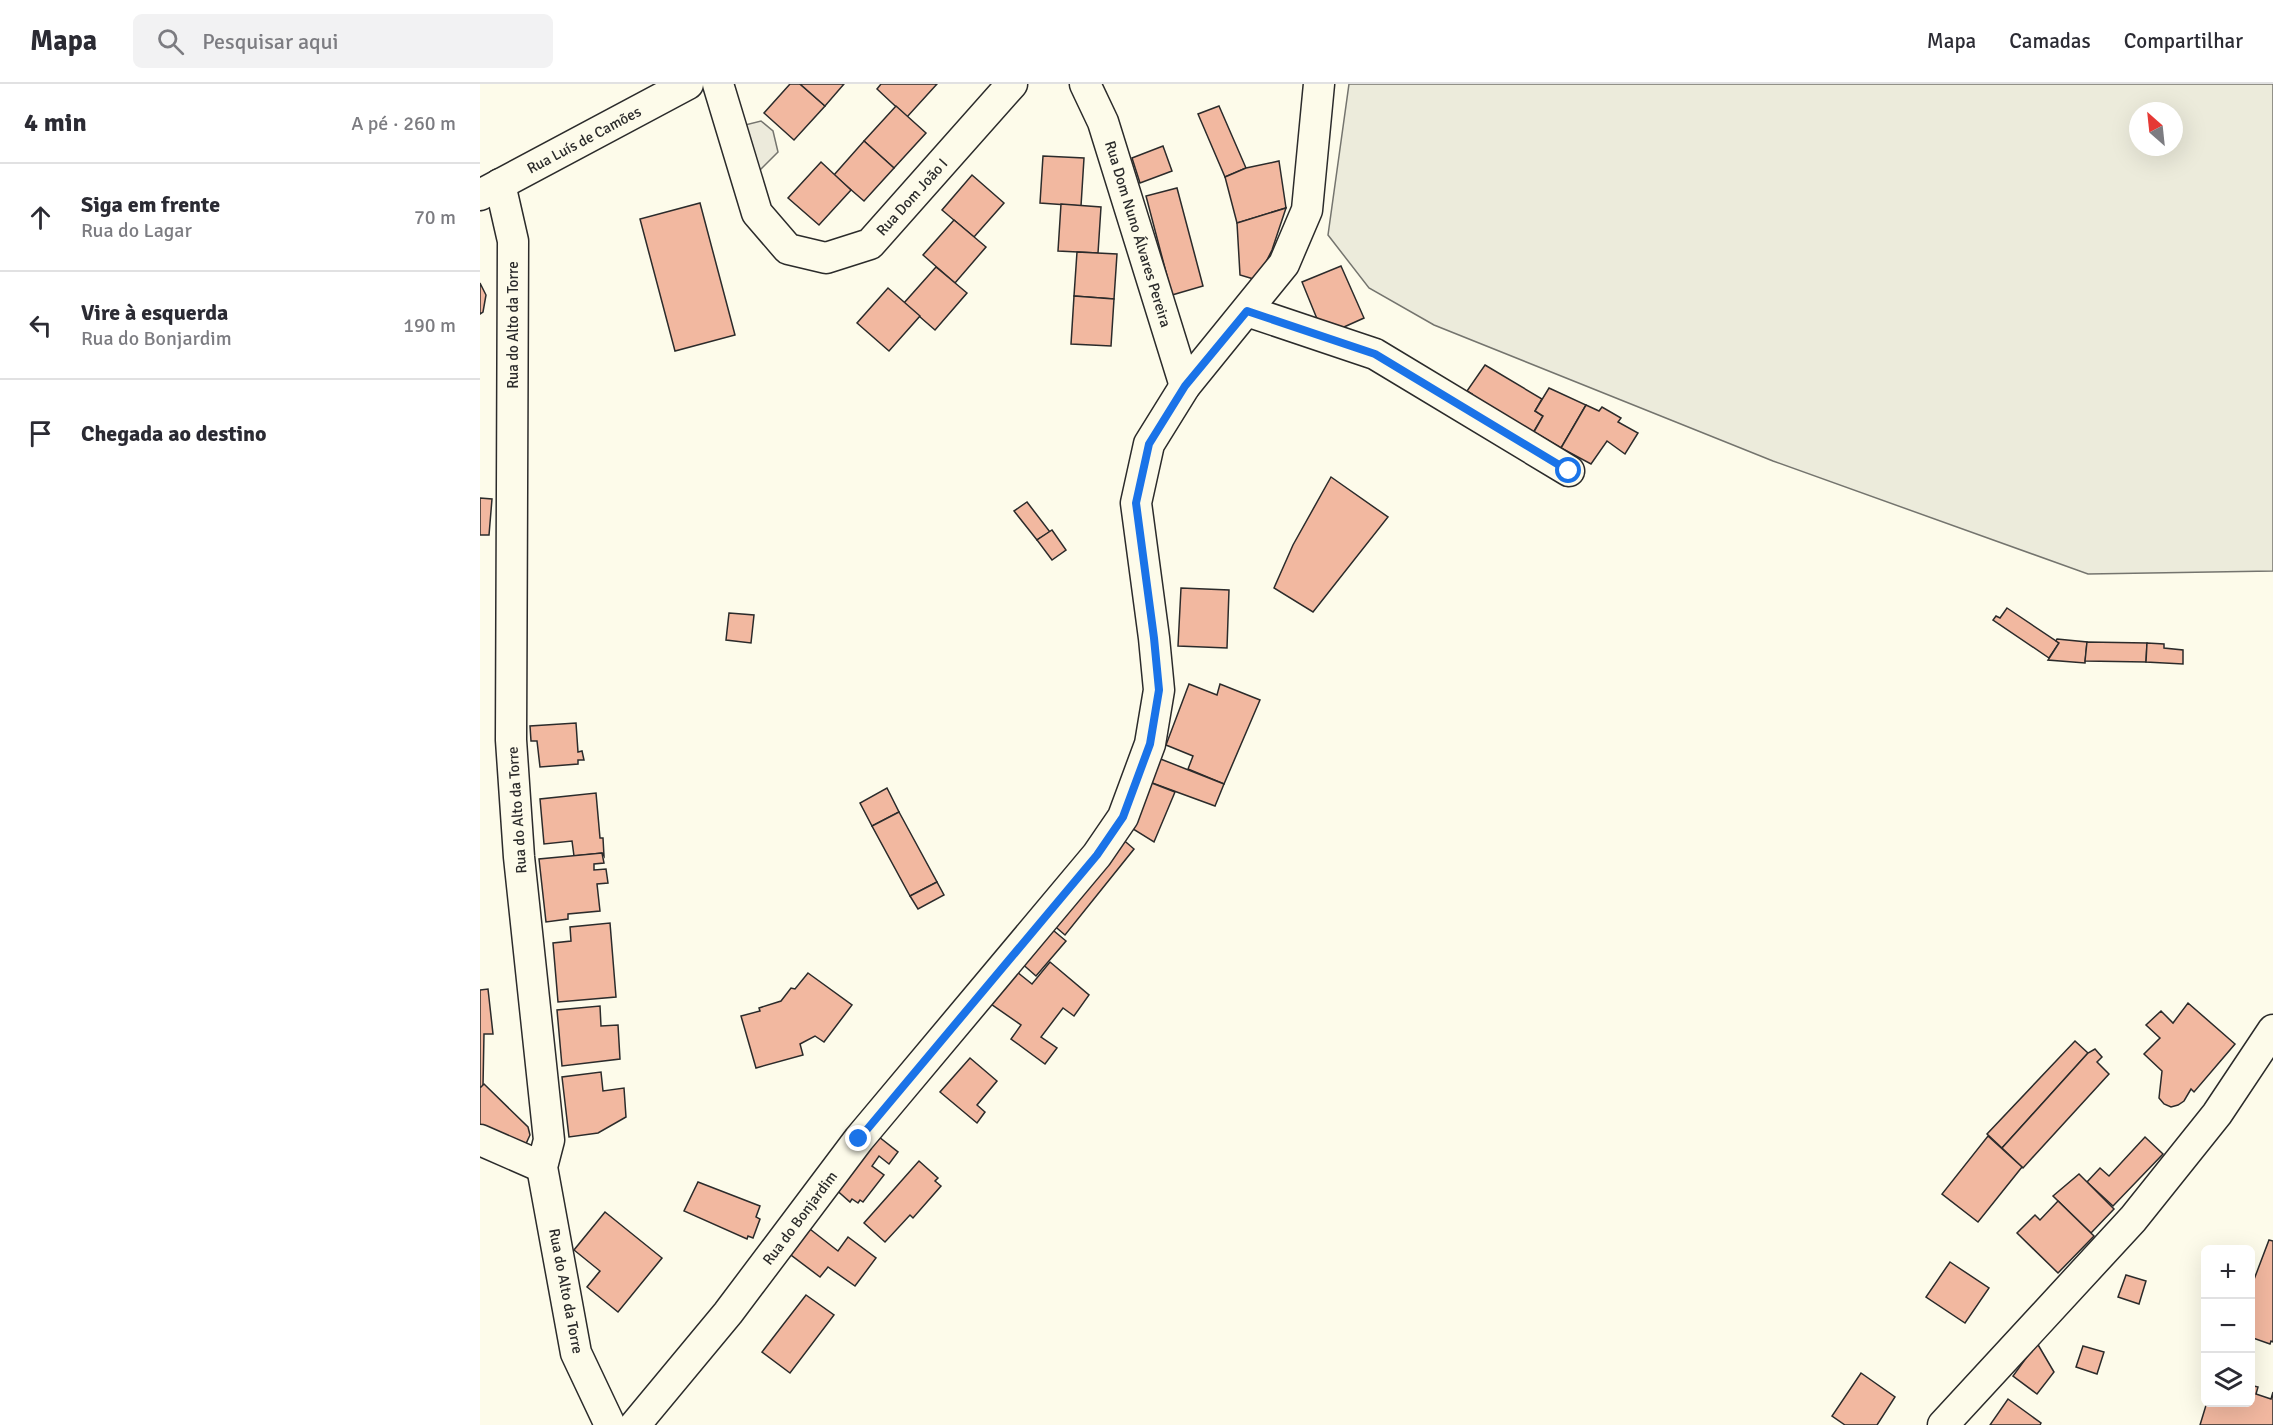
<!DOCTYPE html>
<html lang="pt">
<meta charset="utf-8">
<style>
:root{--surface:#fff;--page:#f2f2f3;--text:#2b2b33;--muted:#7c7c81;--line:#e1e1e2}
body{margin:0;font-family:Signika,sans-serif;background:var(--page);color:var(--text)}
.controls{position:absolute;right:18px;bottom:18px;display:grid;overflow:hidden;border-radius:9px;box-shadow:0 6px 24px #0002}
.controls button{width:54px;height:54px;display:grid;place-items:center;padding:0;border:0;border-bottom:2px solid var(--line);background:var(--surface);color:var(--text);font:30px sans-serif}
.compass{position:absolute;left:1649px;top:18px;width:54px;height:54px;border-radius:50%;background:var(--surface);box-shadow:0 6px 24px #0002;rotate:333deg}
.stop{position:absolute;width:18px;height:18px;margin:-14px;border:4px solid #1a73e8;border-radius:50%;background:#fff}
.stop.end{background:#1a73e8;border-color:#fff;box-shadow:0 2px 6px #0008}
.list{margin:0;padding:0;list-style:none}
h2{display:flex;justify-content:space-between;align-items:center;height:78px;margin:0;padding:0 24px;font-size:26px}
h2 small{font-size:20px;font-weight:400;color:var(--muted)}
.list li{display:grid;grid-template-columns:39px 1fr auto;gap:18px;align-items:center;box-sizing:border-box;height:108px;padding:0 24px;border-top:2px solid var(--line)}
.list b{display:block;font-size:22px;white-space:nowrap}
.list p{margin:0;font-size:20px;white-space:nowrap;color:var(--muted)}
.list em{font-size:20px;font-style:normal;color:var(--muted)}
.icon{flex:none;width:33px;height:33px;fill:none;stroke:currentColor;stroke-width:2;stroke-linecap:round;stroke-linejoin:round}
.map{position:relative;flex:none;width:1793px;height:1341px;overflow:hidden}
header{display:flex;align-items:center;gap:36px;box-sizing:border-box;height:84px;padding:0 30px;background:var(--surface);border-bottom:2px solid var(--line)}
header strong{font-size:28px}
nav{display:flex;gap:33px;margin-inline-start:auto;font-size:21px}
.search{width:420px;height:54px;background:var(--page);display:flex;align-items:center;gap:15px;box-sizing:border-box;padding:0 21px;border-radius:9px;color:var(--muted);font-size:22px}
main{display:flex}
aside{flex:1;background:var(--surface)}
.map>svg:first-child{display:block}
.green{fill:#ecebdb;stroke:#74746e;stroke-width:1.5;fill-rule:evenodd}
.parking{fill:#eceadb;stroke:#74746e;stroke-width:1.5}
.building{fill:#f2b8a0;stroke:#2b2b2b;stroke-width:1.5}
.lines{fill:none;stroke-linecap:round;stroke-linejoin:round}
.minor-casing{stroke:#2b2b2b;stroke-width:33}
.minor{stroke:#fdfbea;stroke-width:30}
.route{stroke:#1a73e8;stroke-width:8}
.labels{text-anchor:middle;stroke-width:4.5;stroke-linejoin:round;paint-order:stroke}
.street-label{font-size:15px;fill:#2b2b2b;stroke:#fdfbea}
</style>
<header>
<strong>Mapa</strong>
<div class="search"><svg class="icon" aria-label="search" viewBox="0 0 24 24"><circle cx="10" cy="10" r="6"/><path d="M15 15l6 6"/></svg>Pesquisar aqui</div>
<nav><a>Mapa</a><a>Camadas</a><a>Compartilhar</a></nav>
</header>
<main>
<aside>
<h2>4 min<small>A pé · 260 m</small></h2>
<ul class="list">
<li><svg class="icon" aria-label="ahead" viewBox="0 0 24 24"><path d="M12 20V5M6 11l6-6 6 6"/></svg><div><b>Siga em frente</b><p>Rua do Lagar</p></div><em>70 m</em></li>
<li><svg class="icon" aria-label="left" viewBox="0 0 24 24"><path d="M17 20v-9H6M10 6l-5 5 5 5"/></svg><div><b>Vire à esquerda</b><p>Rua do Bonjardim</p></div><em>190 m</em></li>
<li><svg class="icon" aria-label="arrive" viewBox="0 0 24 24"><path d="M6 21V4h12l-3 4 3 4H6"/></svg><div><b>Chegada ao destino</b></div></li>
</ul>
</aside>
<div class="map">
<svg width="1793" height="1341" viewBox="0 0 1793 1341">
<rect width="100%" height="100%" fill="#fdfbea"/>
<path class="green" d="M 869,0 L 1793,0 L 1793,487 L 1608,490 L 1293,377 L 954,241 L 889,204 L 848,151 ZM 1658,27 L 1694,27 L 1694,63 L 1658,63 Z"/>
<path class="parking" d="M 281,37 L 293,47 L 298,68 L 279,87 L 265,41 Z"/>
<g class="building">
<path d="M 310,0 L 320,0 L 345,22 L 314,56 L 284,29 Z"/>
<path d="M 320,0 L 364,0 L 345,22 Z"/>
<path d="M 401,0 L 457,0 L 427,33 L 397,5 Z"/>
<path d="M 416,22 L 446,49 L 414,84 L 384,57 Z"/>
<path d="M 739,22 L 766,84 L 745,93 L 718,30 Z"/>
<path d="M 384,57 L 414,84 L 384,117 L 354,91 Z"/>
<path d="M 683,62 L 692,87 L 660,99 L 652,74 Z"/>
<path d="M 563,72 L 604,74 L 601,122 L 560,119 Z"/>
<path d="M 799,77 L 806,124 L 757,139 L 745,93 L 766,84 Z"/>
<path d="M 341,78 L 371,106 L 339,141 L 308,114 Z"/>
<path d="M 492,91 L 524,119 L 494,153 L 462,126 Z"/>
<path d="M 697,104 L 723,202 L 692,211 L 666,112 Z"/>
<path d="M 220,119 L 255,251 L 195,267 L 160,135 Z"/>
<path d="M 581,120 L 621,123 L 618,169 L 578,167 Z"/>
<path d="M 806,124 L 792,166 L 777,196 L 760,191 L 757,139 Z"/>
<path d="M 474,136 L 506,163 L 475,199 L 443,171 Z"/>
<path d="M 597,168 L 637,170 L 634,215 L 594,212 Z"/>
<path d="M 861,182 L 884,234 L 844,252 L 822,198 Z"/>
<path d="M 456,183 L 487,209 L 455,246 L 424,219 Z"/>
<path d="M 0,199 L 6,211 L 3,228 L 0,230 Z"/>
<path d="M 408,204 L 440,232 L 409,267 L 377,239 Z"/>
<path d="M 594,212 L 634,215 L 631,262 L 591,260 Z"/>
<path d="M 1005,281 L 1062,315 L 1055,327 L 1063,332 L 1047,359 L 984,321 L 992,310 L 987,307 Z"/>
<path d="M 1069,304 L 1106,321 L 1081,364 L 1054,348 L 1063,332 L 1055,327 Z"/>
<path d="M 1106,321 L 1119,327 L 1122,323 L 1141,334 L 1138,338 L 1158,349 L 1145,370 L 1127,357 L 1111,380 L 1081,364 Z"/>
<path d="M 851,393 L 908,433 L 833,528 L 794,504 L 813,461 Z"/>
<path d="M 0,414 L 12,415 L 9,451 L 0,451 Z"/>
<path d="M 547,418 L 570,448 L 557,456 L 534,427 Z"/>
<path d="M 572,446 L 586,466 L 572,476 L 557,456 Z"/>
<path d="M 701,504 L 749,506 L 747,564 L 698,562 Z"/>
<path d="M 1527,524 L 1579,559 L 1569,574 L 1513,536 L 1516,532 L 1520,534 Z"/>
<path d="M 249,529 L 274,531 L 271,559 L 246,556 Z"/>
<path d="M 1577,555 L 1607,558 L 1605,579 L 1568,576 L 1579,559 L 1576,557 Z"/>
<path d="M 1607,558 L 1667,559 L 1666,578 L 1605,577 Z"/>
<path d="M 1667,559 L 1684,560 L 1684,564 L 1703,566 L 1703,580 L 1666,578 Z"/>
<path d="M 709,600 L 737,611 L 740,600 L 780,616 L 744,700 L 708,685 L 713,672 L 686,661 Z"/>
<path d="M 96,639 L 98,668 L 102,667 L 104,676 L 98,676 L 98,680 L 60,683 L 57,657 L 51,657 L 50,642 Z"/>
<path d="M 673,672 L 744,700 L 735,722 L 664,696 Z"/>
<path d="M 664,696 L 695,708 L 674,758 L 645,740 Z"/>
<path d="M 407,704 L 419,728 L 392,742 L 380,719 Z"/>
<path d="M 116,709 L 120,754 L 123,754 L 124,772 L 122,769 L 94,772 L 92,757 L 64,760 L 60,715 Z"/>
<path d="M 419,728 L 457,798 L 430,812 L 392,742 Z"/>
<path d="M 640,753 L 654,765 L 585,851 L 571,839 Z"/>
<path d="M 122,769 L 124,779 L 114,780 L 114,786 L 126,785 L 128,799 L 117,800 L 120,827 L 88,830 L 88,835 L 66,838 L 59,775 Z"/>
<path d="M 457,798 L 464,811 L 438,825 L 430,812 Z"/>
<path d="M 130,839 L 136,913 L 78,918 L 73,859 L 91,857 L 90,843 Z"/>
<path d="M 568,842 L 586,857 L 556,892 L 539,877 Z"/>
<path d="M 570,878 L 609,911 L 594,932 L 583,924 L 561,953 L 577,964 L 565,980 L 531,955 L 541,941 L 511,920 L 537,888 L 552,900 Z"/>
<path d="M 328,889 L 372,921 L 344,958 L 335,952 L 320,960 L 323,971 L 276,984 L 261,932 L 280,927 L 279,924 L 301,917 L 311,904 L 315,905 Z"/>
<path d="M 8,905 L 13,950 L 4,950 L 3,1002 L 0,1004 L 0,906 Z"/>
<path d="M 1708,919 L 1755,960 L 1714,1008 L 1711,1005 L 1704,1017 L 1698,1021 L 1691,1023 L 1684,1020 L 1679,1014 L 1682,987 L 1664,970 L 1680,954 L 1666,941 L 1681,927 L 1693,939 Z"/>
<path d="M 120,922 L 121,942 L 138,941 L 140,975 L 82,982 L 77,926 Z"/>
<path d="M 1595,957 L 1608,969 L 1522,1064 L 1507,1050 Z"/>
<path d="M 1615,965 L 1622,973 L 1617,978 L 1629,990 L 1543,1084 L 1522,1064 L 1608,969 Z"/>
<path d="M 490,974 L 517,997 L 497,1021 L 505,1028 L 497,1039 L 460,1008 Z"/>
<path d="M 121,988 L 123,1007 L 144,1004 L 146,1033 L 118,1049 L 89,1053 L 82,993 Z"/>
<path d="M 4,1000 L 48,1043 L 50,1051 L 44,1064 L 0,1051 L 0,1004 Z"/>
<path d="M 394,1049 L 418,1068 L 409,1080 L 399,1072 L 392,1082 L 404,1091 L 383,1118 L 380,1116 L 378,1119 L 372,1115 L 370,1118 L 353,1103 Z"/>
<path d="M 1508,1052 L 1542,1083 L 1498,1138 L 1462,1110 Z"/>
<path d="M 1665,1053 L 1683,1070 L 1633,1122 L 1607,1098 L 1620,1084 L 1629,1092 Z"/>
<path d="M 439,1077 L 458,1094 L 455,1097 L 461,1102 L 433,1134 L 430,1131 L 405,1158 L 384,1139 Z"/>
<path d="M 1599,1090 L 1634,1125 L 1611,1149 L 1573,1112 Z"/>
<path d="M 218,1098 L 280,1122 L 276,1133 L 280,1135 L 273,1154 L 268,1152 L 267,1155 L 204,1127 Z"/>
<path d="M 1578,1117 L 1614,1152 L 1578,1189 L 1537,1149 L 1555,1131 L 1560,1136 Z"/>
<path d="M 125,1128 L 182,1174 L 138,1228 L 107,1203 L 120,1187 L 94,1166 Z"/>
<path d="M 326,1142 L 358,1167 L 368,1153 L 396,1174 L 375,1202 L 348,1183 L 340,1193 L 307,1168 Z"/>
<path d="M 1789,1156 L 1793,1157 L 1793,1258 L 1791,1257 L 1790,1260 L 1770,1253 L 1770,1206 Z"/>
<path d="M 1470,1178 L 1509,1204 L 1485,1239 L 1446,1213 Z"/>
<path d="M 1646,1191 L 1666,1197 L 1659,1220 L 1638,1213 Z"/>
<path d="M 326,1211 L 354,1231 L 310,1289 L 282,1268 Z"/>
<path d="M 1557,1259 L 1574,1288 L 1557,1310 L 1533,1292 Z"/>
<path d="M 1603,1262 L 1624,1268 L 1617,1290 L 1596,1283 Z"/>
<path d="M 1381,1289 L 1415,1313 L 1397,1341 L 1365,1341 L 1352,1332 Z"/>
<path d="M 1770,1301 L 1778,1303 L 1776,1310 L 1791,1315 L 1793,1308 L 1793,1341 L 1720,1341 L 1727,1318 L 1770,1318 Z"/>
<path d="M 1528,1315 L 1561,1339 L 1560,1341 L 1510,1341 Z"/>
</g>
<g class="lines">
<g class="minor-casing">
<g id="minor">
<path d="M 238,0 L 277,129 L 308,165 L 346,174 L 390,160 L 532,0"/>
<path d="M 605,0 L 623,38 L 705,302"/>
<path d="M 20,100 L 33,157 L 31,656 L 39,773 L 69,1056 L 62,1083 L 96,1269 L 130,1341"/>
<path d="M 0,111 L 208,0"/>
<path d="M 767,227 L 895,270 L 1089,387"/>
<path d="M 0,1056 L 62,1083"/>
<path d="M 155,1341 L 248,1229 L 379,1055 L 617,771 L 643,733 L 670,660 L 679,606 L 674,554 L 656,419 L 669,360 L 705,302 L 804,180 L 827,126 L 839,0"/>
<path d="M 1463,1341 L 1653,1135 L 1737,1030 L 1793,946"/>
</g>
</g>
<use href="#minor" class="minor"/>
</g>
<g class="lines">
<path class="route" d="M 379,1055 L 617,771 L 643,733 L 670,660 L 679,606 L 674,554 L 656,419 L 669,360 L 705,302 L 767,227 L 895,270 L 1089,387"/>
</g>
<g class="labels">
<g class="street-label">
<text transform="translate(104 56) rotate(-28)" y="5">Rua Luís de Camões</text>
<text transform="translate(432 113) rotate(-48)" y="5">Rua Dom João I</text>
<text transform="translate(658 150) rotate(73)" y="5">Rua Dom Nuno Álvares Pereira</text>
<text transform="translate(33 241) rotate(-90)" y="5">Rua do Alto da Torre</text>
<text transform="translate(37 726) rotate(-94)" y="5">Rua do Alto da Torre</text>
<text transform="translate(320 1134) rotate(-53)" y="5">Rua do Bonjardim</text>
<text transform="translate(86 1207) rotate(79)" y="5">Rua do Alto da Torre</text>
</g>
</g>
</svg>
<div class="controls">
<button>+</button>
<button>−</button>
<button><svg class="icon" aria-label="layers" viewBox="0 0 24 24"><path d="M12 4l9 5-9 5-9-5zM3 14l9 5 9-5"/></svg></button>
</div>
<svg class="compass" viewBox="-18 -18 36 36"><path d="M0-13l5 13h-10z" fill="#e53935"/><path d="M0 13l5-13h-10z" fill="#7c7c81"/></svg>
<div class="stop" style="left:1089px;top:387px"></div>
<div class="stop end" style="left:379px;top:1055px"></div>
</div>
</main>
